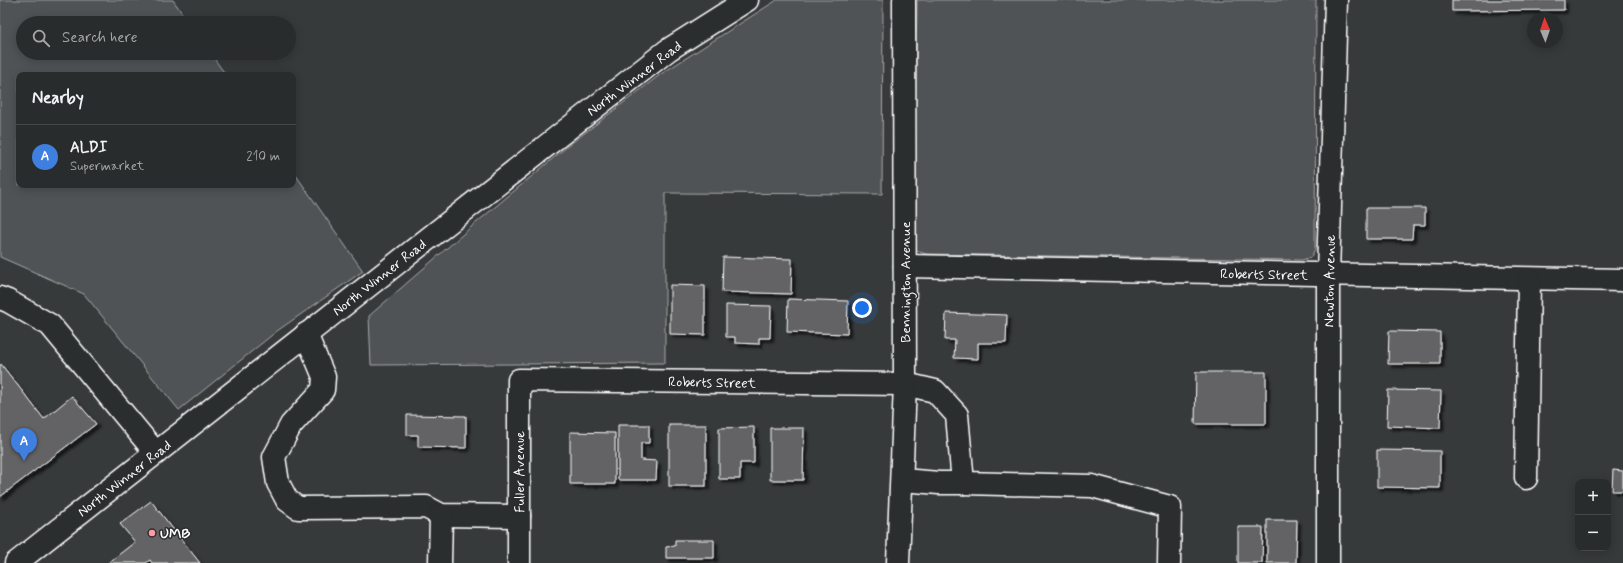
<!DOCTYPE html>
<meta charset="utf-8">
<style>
:root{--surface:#292c2c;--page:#353838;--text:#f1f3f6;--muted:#a5a7a9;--line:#454848;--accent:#95b2f1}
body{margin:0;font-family:Mynerve,sans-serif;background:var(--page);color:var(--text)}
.controls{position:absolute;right:12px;bottom:12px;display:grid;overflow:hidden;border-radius:8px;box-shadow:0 2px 10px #0003}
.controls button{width:36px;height:36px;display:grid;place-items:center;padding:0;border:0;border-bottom:1px solid var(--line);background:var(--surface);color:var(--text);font:20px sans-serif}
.compass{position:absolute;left:1527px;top:12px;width:36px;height:36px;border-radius:50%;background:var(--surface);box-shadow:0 2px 10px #0003;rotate:358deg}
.you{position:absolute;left:862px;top:308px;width:14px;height:14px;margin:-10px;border:3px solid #fff;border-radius:50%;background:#1a73e8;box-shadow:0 0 0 6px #1a73e833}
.badge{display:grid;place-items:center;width:26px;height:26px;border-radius:50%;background:var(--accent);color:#fff;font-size:13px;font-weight:700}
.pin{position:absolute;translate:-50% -33px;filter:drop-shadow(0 1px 2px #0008)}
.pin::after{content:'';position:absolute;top:21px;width:14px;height:12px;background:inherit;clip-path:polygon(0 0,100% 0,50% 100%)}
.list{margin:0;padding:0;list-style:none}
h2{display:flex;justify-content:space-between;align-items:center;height:52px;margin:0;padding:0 16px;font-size:17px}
h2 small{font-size:13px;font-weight:400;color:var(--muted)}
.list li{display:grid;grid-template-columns:26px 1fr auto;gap:12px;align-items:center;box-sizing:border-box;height:64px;padding:0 16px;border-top:1px solid var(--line)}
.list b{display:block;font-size:15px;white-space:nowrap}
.list p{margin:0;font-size:13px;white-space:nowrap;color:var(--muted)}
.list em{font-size:13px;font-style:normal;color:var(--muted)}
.icon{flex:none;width:22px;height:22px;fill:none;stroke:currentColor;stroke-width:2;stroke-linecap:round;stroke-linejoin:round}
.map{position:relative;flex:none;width:1623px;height:563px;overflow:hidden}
.search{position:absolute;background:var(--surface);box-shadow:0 2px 10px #0003;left:16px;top:16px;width:280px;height:44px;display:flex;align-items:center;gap:10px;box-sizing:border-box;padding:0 14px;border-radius:22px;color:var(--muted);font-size:15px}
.panel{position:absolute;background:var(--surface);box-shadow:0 2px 10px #0003;left:16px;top:72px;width:280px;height:116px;border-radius:8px}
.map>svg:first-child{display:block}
.green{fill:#505354;stroke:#a8a9aa}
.building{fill:#636465;stroke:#fff;filter:url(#shadow)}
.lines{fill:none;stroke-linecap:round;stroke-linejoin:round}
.minor-casing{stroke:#fff;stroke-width:25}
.minor{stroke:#2a2d2e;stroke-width:22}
.poi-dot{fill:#ff9aa2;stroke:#2a2d2e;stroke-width:1.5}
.labels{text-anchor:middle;stroke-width:3;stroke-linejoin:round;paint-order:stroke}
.street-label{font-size:14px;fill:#fff;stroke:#2a2d2e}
.poi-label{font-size:14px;font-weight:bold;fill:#fff;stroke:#2a2d2e;text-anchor:start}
</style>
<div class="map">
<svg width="1623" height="563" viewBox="0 0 1623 563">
<defs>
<filter id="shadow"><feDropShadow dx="3.5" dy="3.5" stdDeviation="1" flood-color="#0009"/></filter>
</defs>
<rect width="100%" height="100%" fill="#373a3b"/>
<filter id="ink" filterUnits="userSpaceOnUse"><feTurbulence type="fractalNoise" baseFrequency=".025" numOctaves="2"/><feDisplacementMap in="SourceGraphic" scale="8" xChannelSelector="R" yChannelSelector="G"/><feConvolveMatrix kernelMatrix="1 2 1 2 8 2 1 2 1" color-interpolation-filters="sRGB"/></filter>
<g filter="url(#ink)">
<g class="green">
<path d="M 0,0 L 173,0 L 189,23 L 23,23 L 23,53 L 210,53 L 226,75 L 19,75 L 19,185 L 293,185 L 293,171 L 363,271 L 277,331 L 179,410 L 84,294 L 0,257 Z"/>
<path d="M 777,0 L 883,0 L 882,194 L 665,193 L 665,363 L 371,365 L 369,316 L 470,228 L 569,145 L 661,74 Z"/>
<path d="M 917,0 L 1316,0 L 1315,249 L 1311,257 L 1302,260 L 926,254 L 917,251 L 913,245 Z"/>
</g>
<g class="building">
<path d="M 1452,0 L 1564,0 L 1564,10 L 1452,11 Z"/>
<path d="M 1366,208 L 1425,208 L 1425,225 L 1413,225 L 1412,239 L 1366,239 Z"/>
<path d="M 723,257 L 792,259 L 791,294 L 722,292 Z"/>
<path d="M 670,285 L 705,286 L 705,335 L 670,334 Z"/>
<path d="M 788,299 L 848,301 L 847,334 L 787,332 Z"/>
<path d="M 726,305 L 771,306 L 770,338 L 759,338 L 759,344 L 735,343 L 735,337 L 726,337 Z"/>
<path d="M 946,313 L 1007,315 L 1006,343 L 978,343 L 978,359 L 954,358 L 955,340 L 945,340 Z"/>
<path d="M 1389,331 L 1440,332 L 1440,364 L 1388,364 Z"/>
<path d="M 1,364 L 44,419 L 72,396 L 96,424 L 0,497 L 0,366 Z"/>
<path d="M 1196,372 L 1266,372 L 1266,424 L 1195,424 Z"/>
<path d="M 1388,390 L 1441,391 L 1440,428 L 1387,426 Z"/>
<path d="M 407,415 L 466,416 L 466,448 L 418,447 L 418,435 L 407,435 Z"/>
<path d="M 618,425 L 649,425 L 649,443 L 641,443 L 641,460 L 657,461 L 656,480 L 618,480 Z"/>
<rect x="669" y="425" width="37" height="61"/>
<path d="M 754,427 L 754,463 L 740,463 L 740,479 L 719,479 L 719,428 Z"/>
<path d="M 770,428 L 804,428 L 803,480 L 770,480 Z"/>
<path d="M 570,432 L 615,433 L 615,484 L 570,484 Z"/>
<path d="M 1377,450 L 1440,451 L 1440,488 L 1377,487 Z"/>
<path d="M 1613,470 L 1623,471 L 1623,491 L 1612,491 Z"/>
<path d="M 151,501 L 200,563 L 152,563 L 150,560 L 146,563 L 108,563 L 135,542 L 120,524 Z"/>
<path d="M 1267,520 L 1297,520 L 1296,563 L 1267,563 Z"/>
<path d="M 1238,527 L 1263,527 L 1262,563 L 1238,563 Z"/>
<path d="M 675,540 L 714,540 L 714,558 L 666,558 L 666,547 L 675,546 Z"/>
</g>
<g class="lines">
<g class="minor-casing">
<g id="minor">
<path d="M 905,266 L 1623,280"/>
<path d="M 0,298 L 8,301 L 50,325 L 156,453"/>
<path d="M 306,334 L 324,377 L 323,390 L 291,425 L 274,457 L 278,483 L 287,500 L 298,508 L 426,507 L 441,515 L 519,516"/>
<path d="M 1526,478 L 1529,279"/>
<path d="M 963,483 L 1092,486 L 1170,507 L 1169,563"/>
<path d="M 16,563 L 668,50 L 747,0"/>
<path d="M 440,563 L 441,515"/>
<path d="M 519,563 L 519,380 L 905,384 L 935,391 L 957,415 L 963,483 L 939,483 L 902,480"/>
<path d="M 898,563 L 905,384 L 904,0"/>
<path d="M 1328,563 L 1328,275 L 1336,0"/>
</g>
</g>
<use href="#minor" class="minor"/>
</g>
</g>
<circle class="poi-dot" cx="152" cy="533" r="4"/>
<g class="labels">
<g class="street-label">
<text transform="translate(634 78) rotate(-37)" y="5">North Winner Road</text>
<text transform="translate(1264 274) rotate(1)" y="5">Roberts Street</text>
<text transform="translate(379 277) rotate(-38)" y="5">North Winner Road</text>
<text transform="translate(1329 281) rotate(-89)" y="5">Newton Avenue</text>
<text transform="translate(905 282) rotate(-90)" y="5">Bennington Avenue</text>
<text transform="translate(712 382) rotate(1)" y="5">Roberts Street</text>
<text transform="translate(519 472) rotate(-90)" y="5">Fuller Avenue</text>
<text transform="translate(124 478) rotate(-38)" y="5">North Winner Road</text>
</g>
<g class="poi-label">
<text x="160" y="538">UMB</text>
</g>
</g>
</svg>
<div class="controls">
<button>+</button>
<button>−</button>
</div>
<svg class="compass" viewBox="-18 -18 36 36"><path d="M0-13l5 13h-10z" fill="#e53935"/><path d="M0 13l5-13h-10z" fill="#a5a7a9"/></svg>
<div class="you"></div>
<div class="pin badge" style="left:24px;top:461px;background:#3f7fe0">A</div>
<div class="search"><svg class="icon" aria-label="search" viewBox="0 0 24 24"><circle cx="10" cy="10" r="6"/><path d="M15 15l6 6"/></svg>Search here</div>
<section class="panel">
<h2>Nearby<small></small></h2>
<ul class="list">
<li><span class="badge" style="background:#3f7fe0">A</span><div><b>ALDI</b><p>Supermarket</p></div><em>210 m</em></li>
</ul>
</section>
</div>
